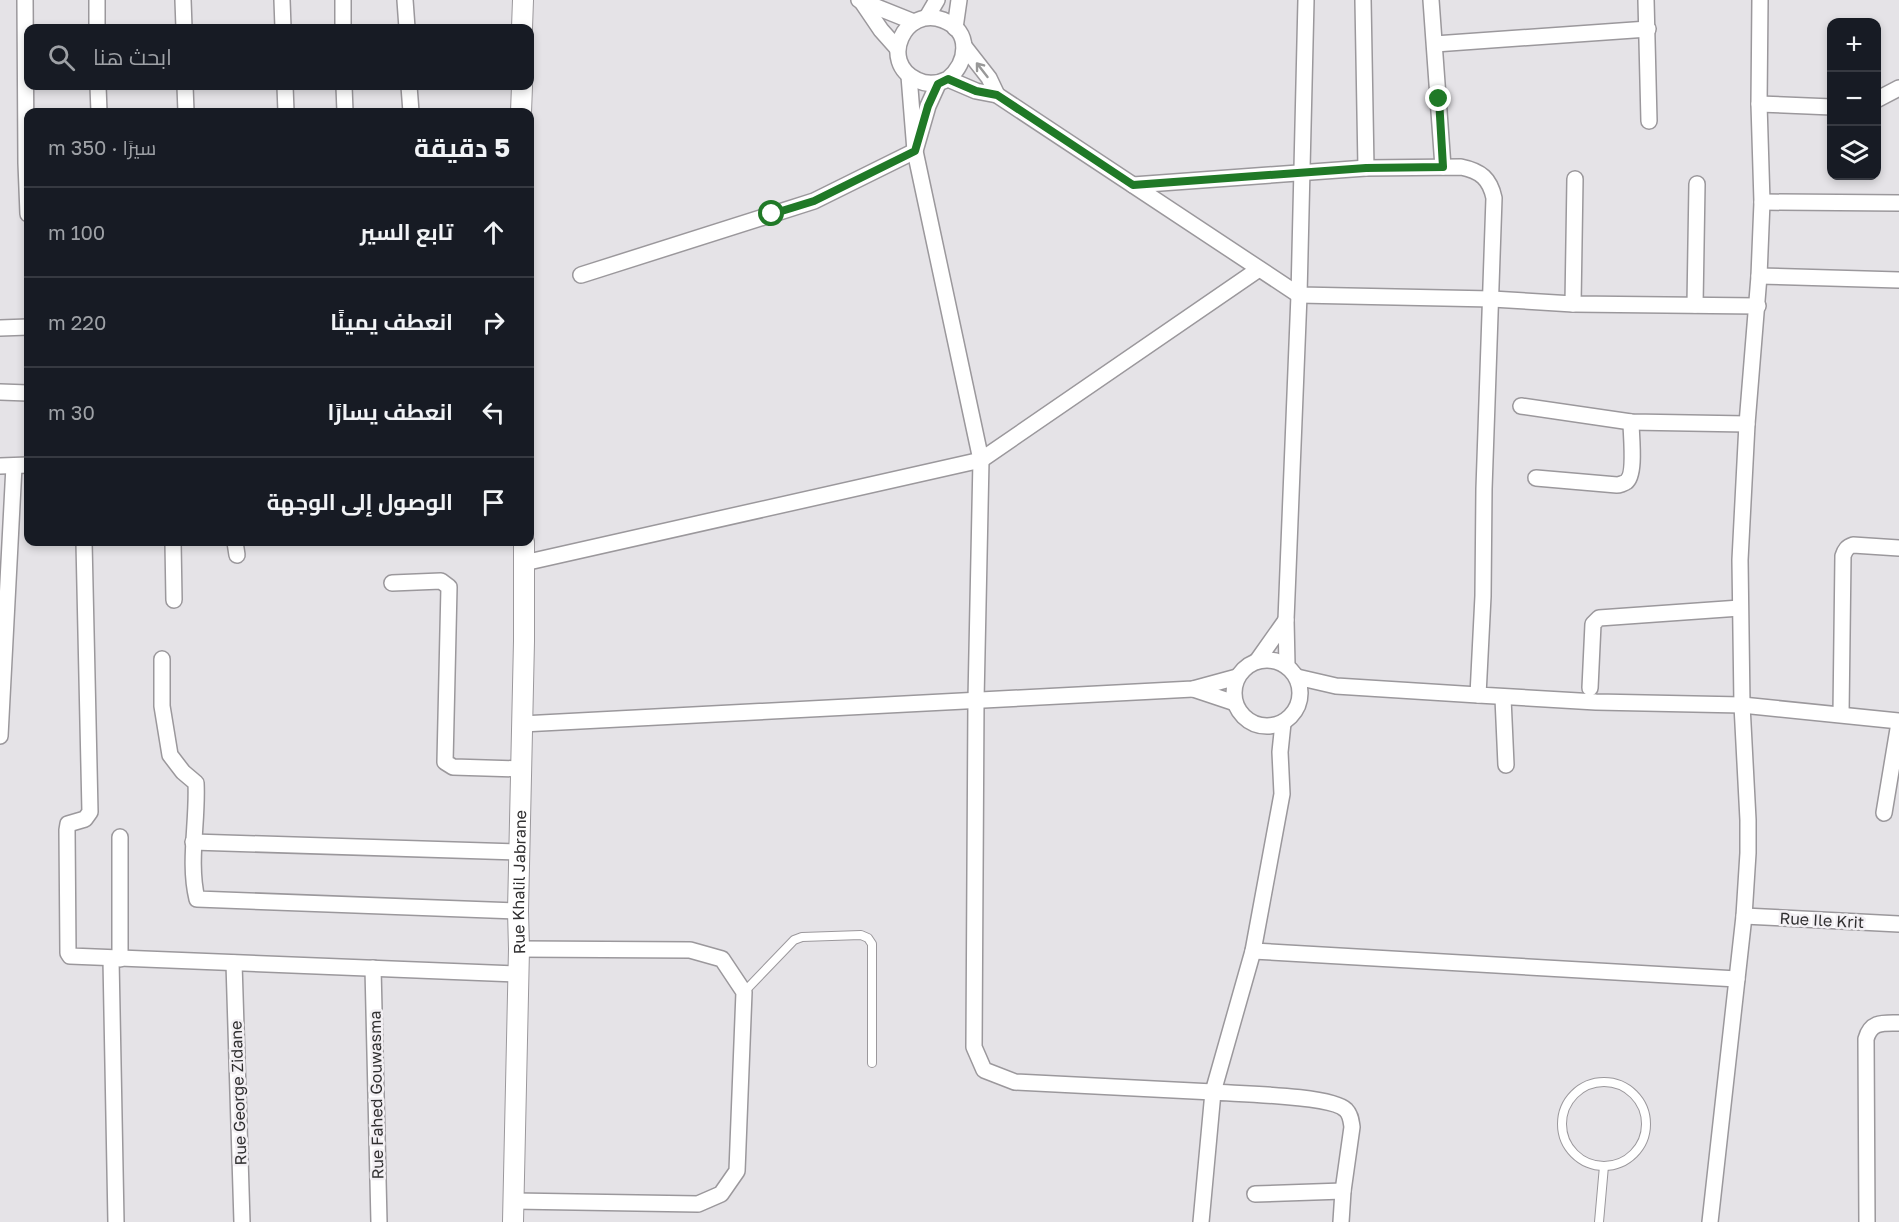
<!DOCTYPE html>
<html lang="ar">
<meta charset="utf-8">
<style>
:root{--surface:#171b24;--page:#242831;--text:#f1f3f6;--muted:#9ea1a6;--line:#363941}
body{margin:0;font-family:"Golos Text",Cairo,sans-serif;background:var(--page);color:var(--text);direction:rtl}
.controls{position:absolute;right:18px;top:18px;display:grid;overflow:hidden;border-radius:12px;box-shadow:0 3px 9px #0003}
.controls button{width:54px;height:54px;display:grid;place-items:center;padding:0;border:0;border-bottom:2px solid var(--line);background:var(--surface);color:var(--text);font:30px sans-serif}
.stop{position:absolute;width:18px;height:18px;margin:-14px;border:4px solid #207927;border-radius:50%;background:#fff}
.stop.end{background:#207927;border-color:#fff;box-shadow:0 2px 6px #0008}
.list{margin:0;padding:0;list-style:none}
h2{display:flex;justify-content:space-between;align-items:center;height:78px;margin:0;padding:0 24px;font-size:26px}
h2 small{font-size:20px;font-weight:400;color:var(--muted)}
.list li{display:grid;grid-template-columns:39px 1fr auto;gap:18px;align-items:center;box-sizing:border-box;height:90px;padding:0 24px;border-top:2px solid var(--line)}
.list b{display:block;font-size:22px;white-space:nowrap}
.list em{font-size:20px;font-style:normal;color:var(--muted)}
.icon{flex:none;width:33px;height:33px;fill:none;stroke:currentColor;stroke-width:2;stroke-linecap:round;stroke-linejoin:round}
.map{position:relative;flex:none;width:1899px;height:1222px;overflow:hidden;direction:ltr}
.search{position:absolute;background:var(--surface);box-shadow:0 3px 9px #0003;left:24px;top:24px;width:510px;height:66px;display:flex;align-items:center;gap:15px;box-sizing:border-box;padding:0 21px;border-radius:12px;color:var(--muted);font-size:22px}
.panel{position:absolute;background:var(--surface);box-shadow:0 3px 9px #0003;left:24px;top:108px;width:510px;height:438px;border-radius:12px;direction:rtl}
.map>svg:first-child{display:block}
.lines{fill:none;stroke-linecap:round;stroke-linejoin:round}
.service-casing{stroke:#9b989c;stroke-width:10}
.minor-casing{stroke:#9b989c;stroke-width:18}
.tertiary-casing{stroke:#9b989c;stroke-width:22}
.service{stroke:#fff;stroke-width:8}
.minor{stroke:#fff;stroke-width:15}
.tertiary{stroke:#fff;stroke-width:20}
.oneway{stroke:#989898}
.route{stroke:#207927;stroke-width:8}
.labels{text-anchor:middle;stroke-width:5;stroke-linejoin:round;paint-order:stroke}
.street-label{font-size:16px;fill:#313031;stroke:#f3f0f4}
</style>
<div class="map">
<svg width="1899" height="1222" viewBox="0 0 1899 1222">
<rect width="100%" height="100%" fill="#e5e3e7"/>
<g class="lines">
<g class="service-casing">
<g id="service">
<path d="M 744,992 L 794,940 L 802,937 L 861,935 L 868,938 L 872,944 L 872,1063"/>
<circle cx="1604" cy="1124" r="42"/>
<path d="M 1599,1222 L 1604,1166"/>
</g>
</g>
<g class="minor-casing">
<g id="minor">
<path d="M 25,0 L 26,163 L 28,214"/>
<path d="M 97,0 L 97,28"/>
<path d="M 183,0 L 184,28"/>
<path d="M 282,0 L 283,28"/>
<path d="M 343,0 L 343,28"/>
<path d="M 405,0 L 407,28"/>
<path d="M 859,0 L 914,22"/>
<path d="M 1363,0 L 1366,168"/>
<path d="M 1431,0 L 1443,167"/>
<path d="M 1646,0 L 1649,121"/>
<path d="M 862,2 L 881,30 L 897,48"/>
<path d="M 927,17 L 937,0"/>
<path d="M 955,28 L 959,0"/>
<path d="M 1435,44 L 1648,29"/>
<path d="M 964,46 L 989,78 L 997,95"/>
<path d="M 909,76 L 915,151 L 981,460 L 976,700 L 974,1047 L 984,1070 L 1015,1082 L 1213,1092 L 1253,951 L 1282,794 L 1280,752 L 1283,723"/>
<path d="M 948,79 C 968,62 972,31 943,20 C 905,5 878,62 917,80 C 927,85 938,84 948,79 L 976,91 L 997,95 L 1299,295 L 1492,299 L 1573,304 L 1758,306"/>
<path d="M 98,86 L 99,112"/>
<path d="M 185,86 L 186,112"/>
<path d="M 285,86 L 286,112"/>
<path d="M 344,86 L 345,112"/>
<path d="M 409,86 L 411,112"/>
<path d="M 1876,100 L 1899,88"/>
<path d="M 1759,104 L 1832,107"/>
<path d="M 1133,185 L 1366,168 L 1461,167 C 1481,171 1490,179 1494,198 L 1484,489 L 1483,596 L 1478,695 L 1596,702 L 1742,705 L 1899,721"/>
<path d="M 1762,202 L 1899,203"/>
<path d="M 581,275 L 814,201 L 915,151 L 928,106 L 938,84"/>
<path d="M 1759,276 L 1899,280"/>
<path d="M 1573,304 L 1575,179"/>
<path d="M 1695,305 L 1697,184"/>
<path d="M 0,328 L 28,327"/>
<path d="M 0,392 L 28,393"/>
<path d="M 1521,406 L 1631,422 L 1747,424"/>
<path d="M 0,466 L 28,465"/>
<path d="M 1536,478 L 1617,485 C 1619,485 1625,483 1626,482 C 1636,475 1631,435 1631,422"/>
<path d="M 84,542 L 90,812 L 85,819 L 68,824 L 67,830 L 68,953 L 70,956 L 518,974"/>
<path d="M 173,542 L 174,600"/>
<path d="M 235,542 L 237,555"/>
<path d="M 524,563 L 981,460 L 1259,269"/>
<path d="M 392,583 L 441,581 L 449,587 L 445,762 L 453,767 L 521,769"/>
<path d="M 162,659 L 162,706 L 170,755 L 183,772 L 196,783 C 198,821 188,862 197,899 L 518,911"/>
<circle cx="1267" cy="693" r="33"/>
<path d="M 1257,661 L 1286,620"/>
<path d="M 1287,665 L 1286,620 L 1299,295 L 1306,0"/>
<path d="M 1297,677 L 1336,686 L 1478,695"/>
<path d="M 1590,688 L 1593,624 L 1599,618 L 1740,608"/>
<path d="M 1193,689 L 1235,703"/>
<path d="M 1503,698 L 1506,765"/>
<path d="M 1841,714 L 1843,556 C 1845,550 1847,547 1853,545 L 1899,548"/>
<path d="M 522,724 L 1193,689 L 1237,677"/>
<path d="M 0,736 L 14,466"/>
<path d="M 1884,813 L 1899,723"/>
<path d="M 120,837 L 120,959"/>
<path d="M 193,842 L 519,852"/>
<path d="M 1744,916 L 1899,924"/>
<path d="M 1253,951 L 1737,979"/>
<path d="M 111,959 L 116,1222"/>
<path d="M 234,963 L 242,1222"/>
<path d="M 373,968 L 379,1222"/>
<path d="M 1255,1194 L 1343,1191"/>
<path d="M 514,1201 L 698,1204 L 721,1194 L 737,1171 L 744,992 L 722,959 L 690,950 L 519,949"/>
<path d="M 1201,1222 L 1213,1092 C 1238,1094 1332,1095 1346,1110 C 1351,1115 1351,1121 1352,1127 L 1343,1191 L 1341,1222"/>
<path d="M 1710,1222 L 1744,916 L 1748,853 L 1748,820 L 1742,705 L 1740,560 L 1747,424 L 1759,276 L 1762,202 L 1759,104 L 1760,0"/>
<path d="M 1867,1222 L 1866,1039 C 1871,1021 1883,1023 1899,1023"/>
</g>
</g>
<g class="tertiary-casing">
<g id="tertiary">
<path d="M 522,28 L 523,0"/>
<path d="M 521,112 L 522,86"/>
<path id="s1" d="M 513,1222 L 519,949 L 518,911 L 524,641 L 524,542"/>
</g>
</g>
<use href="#service" class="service"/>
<use href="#minor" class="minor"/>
<use href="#tertiary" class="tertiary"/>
</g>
<defs><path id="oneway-shaft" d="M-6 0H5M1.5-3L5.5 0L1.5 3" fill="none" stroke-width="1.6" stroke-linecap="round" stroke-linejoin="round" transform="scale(1.5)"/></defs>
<use class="oneway" href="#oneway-shaft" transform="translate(982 70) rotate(-128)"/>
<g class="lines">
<path class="route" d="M 772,214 L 814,201 L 915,151 L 928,106 L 938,84 L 948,79 L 976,91 L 997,95 L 1133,185 L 1366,168 L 1443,167 L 1439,99"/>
</g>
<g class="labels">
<g class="street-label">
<text dy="6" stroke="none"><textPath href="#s1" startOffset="340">Rue Khalil Jabrane</textPath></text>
<text transform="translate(1822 920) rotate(3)" y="6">Rue Ile Krit</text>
<text transform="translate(238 1093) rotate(-92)" y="6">Rue George Zidane</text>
<text transform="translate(376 1095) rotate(-91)" y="6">Rue Fahed Gouwasma</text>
</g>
</g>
</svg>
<div class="controls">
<button>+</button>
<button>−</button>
<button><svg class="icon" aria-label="layers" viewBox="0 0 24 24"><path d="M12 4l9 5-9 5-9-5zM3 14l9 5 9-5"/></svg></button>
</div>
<div class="stop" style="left:772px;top:214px"></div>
<div class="stop end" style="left:1439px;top:99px"></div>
<div class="search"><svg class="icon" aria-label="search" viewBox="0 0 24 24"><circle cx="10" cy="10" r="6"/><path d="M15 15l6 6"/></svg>ابحث هنا</div>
<section class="panel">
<h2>5 دقيقة<small>سيرًا · 350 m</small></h2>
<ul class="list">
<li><svg class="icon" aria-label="ahead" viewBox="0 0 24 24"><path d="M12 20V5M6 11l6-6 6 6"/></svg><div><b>تابع السير</b></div><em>100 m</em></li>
<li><svg class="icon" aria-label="right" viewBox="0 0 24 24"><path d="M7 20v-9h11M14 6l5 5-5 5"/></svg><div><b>انعطف يمينًا</b></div><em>220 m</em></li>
<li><svg class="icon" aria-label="left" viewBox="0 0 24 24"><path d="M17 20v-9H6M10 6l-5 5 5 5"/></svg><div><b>انعطف يسارًا</b></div><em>30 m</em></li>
<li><svg class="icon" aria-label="arrive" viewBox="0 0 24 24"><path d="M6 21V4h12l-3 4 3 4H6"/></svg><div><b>الوصول إلى الوجهة</b></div></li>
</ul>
</section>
</div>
